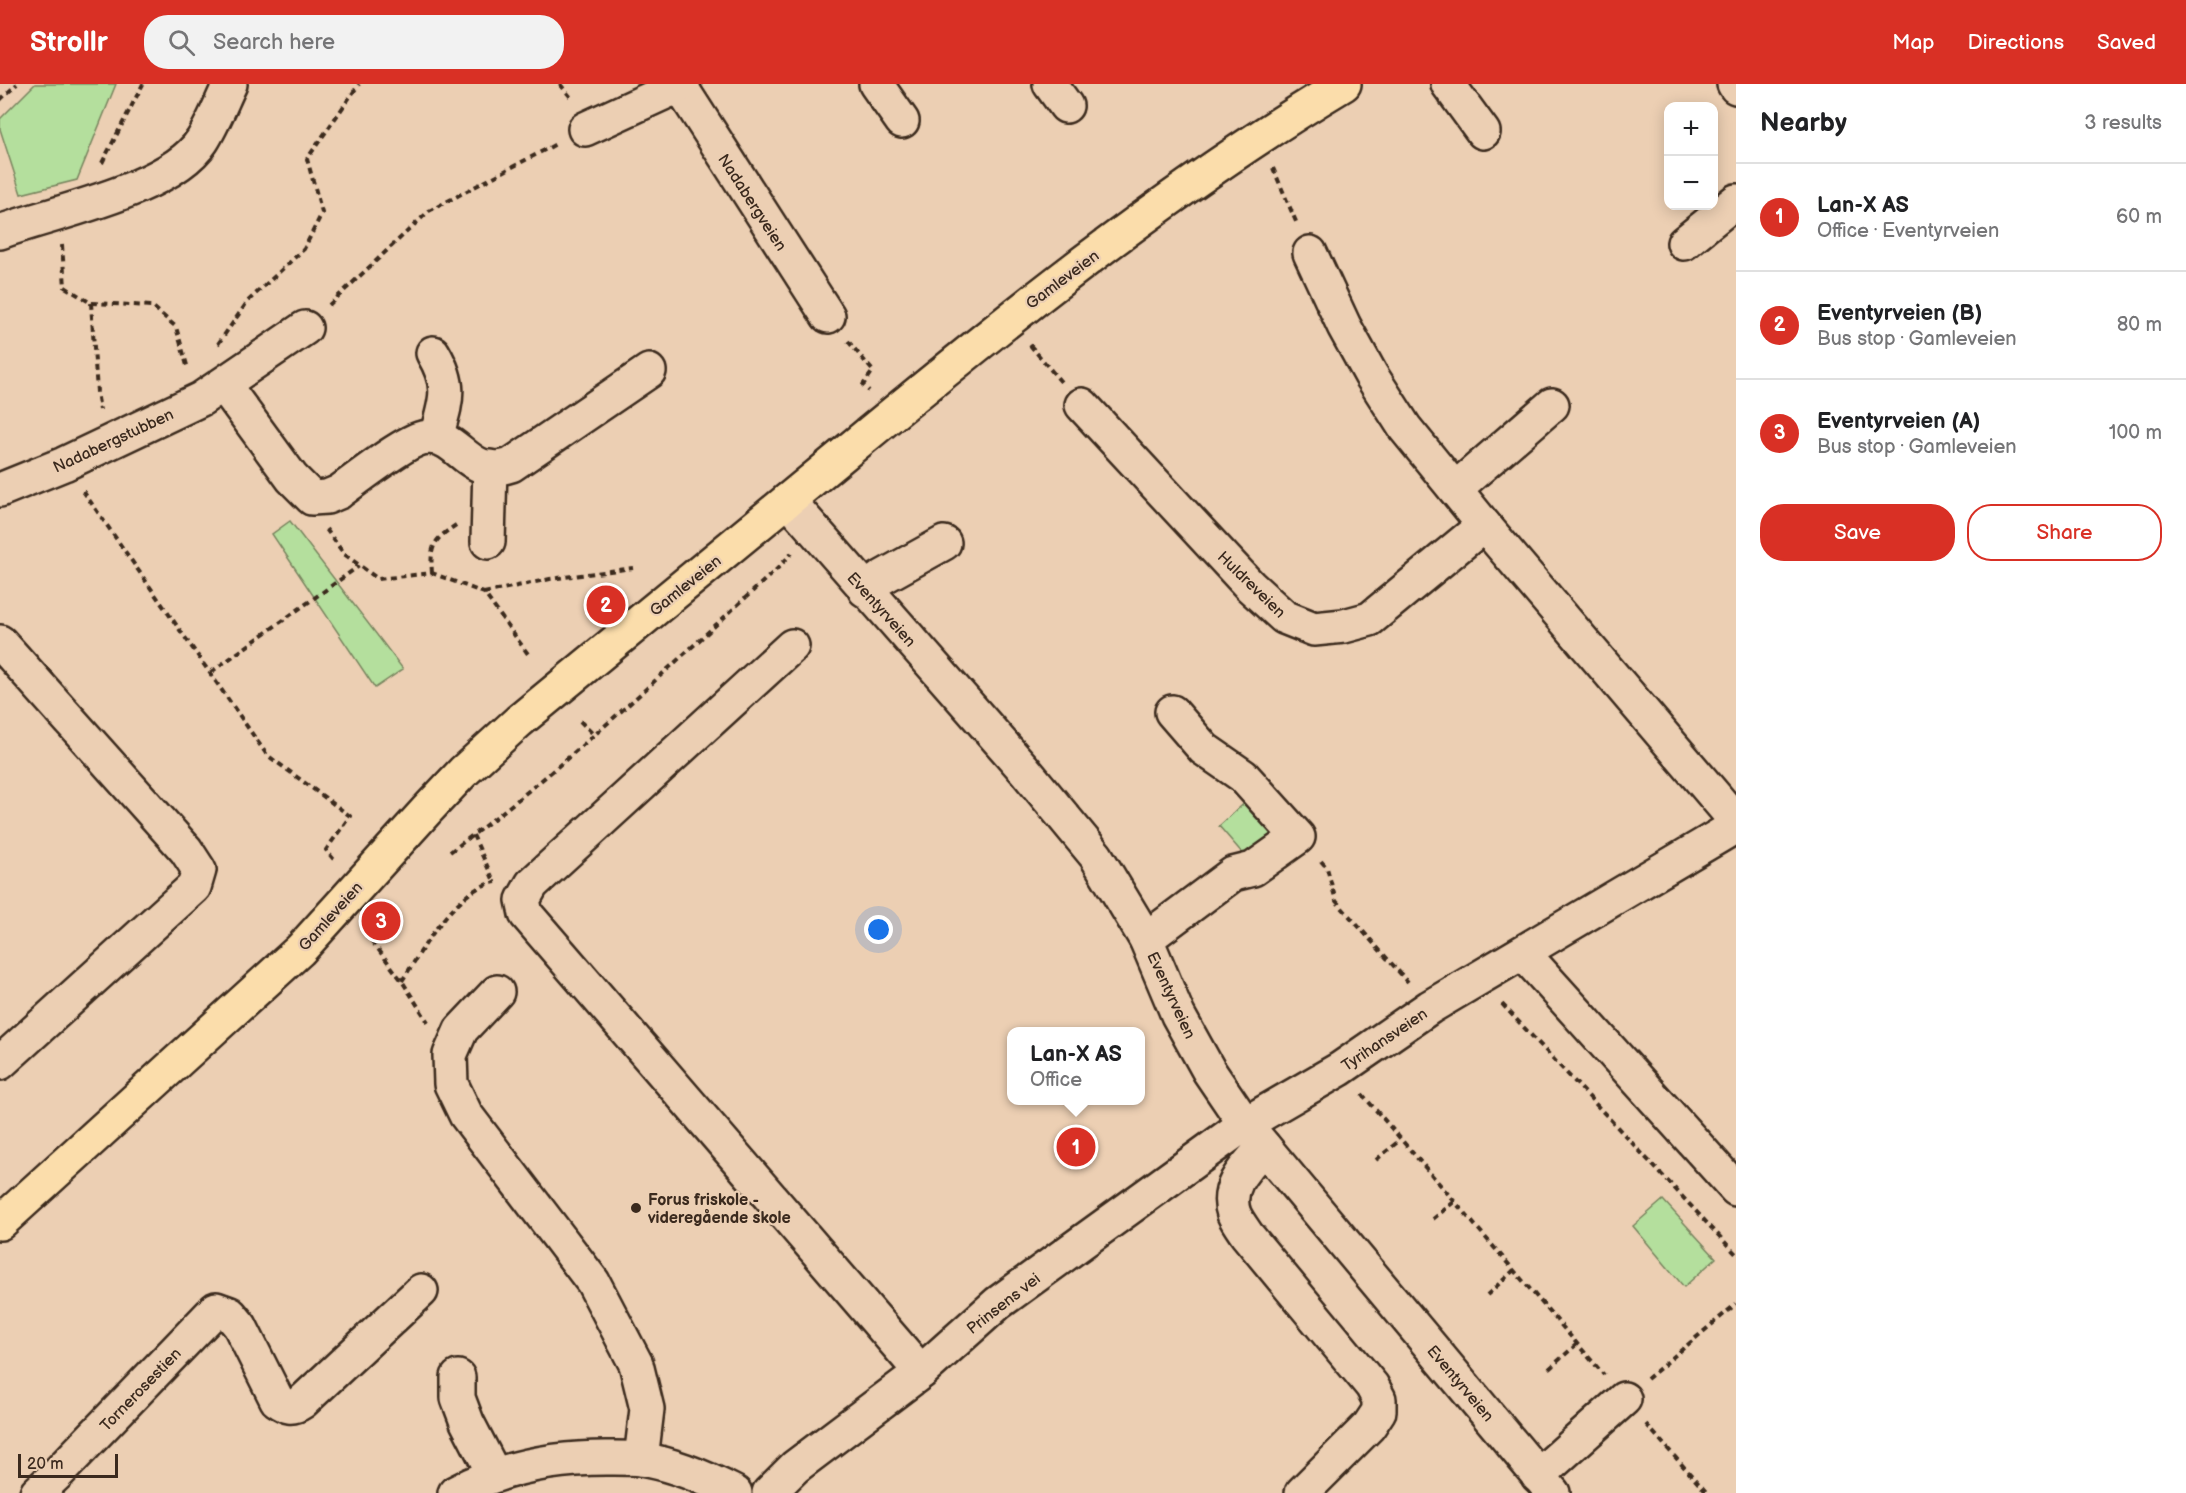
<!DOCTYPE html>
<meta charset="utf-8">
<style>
:root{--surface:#fff;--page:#f2f2f2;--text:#202124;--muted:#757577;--line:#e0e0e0;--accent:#d93025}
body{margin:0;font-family:"Balsamiq Sans",sans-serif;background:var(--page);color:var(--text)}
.controls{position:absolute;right:18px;top:18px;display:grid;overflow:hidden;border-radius:12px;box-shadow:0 3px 15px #0003}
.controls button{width:54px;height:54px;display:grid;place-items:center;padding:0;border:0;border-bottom:2px solid var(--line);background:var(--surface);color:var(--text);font:30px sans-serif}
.scale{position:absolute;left:18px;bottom:15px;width:100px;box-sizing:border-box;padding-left:6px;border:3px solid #3b2a1e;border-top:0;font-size:16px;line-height:21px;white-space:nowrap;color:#3b2a1e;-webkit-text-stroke:4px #eccfb3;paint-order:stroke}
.you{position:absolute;left:879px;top:846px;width:21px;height:21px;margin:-15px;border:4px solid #fff;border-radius:50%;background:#1a73e8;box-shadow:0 0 0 9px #1a73e833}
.badge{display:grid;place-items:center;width:39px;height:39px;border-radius:50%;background:var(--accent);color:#fff;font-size:20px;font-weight:700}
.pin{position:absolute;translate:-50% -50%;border:3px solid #fff;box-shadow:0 2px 6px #0006}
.popup{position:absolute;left:1007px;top:943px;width:138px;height:78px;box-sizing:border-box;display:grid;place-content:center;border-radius:12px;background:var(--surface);filter:drop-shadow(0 2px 4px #0005);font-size:20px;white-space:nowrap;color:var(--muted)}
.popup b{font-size:22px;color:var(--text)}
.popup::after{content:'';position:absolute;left:50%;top:100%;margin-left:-12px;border:12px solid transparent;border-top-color:var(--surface)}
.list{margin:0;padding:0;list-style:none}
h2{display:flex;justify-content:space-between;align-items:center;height:78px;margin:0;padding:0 24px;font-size:26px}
h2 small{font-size:20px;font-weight:400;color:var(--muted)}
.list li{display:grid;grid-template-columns:39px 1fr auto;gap:18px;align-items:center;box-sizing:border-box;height:108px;padding:0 24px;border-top:2px solid var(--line)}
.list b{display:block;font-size:22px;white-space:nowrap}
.list p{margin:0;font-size:20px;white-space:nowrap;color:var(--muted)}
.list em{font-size:20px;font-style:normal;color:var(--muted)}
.actions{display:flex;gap:12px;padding:18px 24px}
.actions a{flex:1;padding:14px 0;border:2px solid var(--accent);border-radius:24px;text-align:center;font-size:21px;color:var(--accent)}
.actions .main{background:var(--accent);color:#fff}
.icon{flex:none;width:33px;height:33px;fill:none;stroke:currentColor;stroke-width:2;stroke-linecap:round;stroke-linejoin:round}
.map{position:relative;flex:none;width:1736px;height:1409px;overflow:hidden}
header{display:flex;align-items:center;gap:36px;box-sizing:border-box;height:84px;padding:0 30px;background:var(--accent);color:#fff}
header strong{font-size:28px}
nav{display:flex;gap:33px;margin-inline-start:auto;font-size:21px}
.search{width:420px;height:54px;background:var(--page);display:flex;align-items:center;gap:15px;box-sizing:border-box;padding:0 21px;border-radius:24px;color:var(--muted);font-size:22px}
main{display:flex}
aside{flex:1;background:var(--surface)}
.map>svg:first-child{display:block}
.green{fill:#b4df9d;stroke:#78845e;stroke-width:1.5}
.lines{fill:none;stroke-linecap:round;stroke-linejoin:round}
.minor-casing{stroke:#3b2a1e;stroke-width:38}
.major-casing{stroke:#3b2a1e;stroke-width:38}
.path{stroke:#3b2a1e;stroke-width:4;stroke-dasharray:6 4.5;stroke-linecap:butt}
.minor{stroke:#eccfb3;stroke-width:33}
.major{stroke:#fbddab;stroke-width:33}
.poi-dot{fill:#3b2a1e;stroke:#eccfb3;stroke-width:2}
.labels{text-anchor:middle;stroke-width:4.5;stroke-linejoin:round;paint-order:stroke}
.street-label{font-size:16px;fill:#3b2a1e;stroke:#eccfb3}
.poi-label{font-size:16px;font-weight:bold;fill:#3b2a1e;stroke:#eccfb3;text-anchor:start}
</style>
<header>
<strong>Strollr</strong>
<div class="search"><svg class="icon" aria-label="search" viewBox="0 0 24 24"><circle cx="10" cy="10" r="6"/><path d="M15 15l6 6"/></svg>Search here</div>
<nav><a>Map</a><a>Directions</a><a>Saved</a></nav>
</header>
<main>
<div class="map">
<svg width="1736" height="1409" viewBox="0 0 1736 1409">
<rect width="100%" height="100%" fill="#eccfb3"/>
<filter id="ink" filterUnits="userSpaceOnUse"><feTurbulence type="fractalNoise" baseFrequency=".0167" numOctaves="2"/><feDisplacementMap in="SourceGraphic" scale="12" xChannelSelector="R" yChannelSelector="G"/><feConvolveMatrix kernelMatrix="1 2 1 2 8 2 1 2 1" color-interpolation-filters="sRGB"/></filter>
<g filter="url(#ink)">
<g class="green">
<path d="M 35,0 L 116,0 L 77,96 L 21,110 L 0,45 L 0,35 Z"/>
<path d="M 290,437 L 403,585 L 375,604 L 272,450 Z"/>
<path d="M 1249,715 L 1282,750 L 1250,778 L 1219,742 Z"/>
<path d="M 1663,1116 L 1716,1174 L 1684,1203 L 1633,1142 Z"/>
</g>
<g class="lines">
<g class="minor-casing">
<g id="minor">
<path d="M 876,0 L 902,37"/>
<path d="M 1050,0 L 1066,22"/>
<path d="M 1448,0 L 1483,48"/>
<path d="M 1734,0 L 1736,3"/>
<path d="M 680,2 L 828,232"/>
<path d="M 585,45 L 683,0"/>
<path d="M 0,148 C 54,128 170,106 202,57 C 213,40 221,19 230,0"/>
<path d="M 1684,159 L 1736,117"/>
<path d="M 1310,169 L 1344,242 L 1371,291 L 1405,344 L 1484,441 L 1736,737"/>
<path d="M 433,269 C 453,303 446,317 436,353"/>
<path d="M 224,301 L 292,394 L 312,414 L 327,413 L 339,408 C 357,395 404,358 422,354 C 460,346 465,397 511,381 L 649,287"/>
<path d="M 1082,321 L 1250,502 L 1284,533 L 1314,545 L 1344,542 L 1370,535 L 1484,441"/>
<path d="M 1455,405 L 1552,321"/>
<path d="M 0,406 L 64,380 L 201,315 L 305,244"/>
<path d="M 788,416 L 1024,685 L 1096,772 L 1146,855 L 1178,931 L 1209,987 L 1245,1040 L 1553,1409"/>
<path d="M 488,458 L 490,383"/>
<path d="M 865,506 L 881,494 L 944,459"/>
<path d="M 0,558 L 186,766 L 199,786 L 194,803 L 0,979"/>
<path d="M 792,562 L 532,800 L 523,816 L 526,830 L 921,1288"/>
<path d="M 1146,855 L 1233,790 L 1253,785 L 1298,753 L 1243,692 L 1204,665 L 1172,628"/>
<path d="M 1523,869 L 1736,1105"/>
<path d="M 497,908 L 461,946 L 450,971 L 451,1000 L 466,1031 L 593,1198 L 636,1280 L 647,1325 L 641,1375"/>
<path d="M 1264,1063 C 1247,1082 1224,1102 1234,1130 C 1237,1137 1243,1145 1247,1151 L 1372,1302 L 1379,1315 L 1379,1327 L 1369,1342 L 1302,1409"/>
<path d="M 458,1293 L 458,1314 L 467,1338 L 494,1390"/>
<path d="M 1538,1392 L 1624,1315"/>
<path d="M 37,1409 L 57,1390 L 216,1225 L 230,1230 L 240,1242 L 277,1316 C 287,1323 292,1325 302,1318 L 421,1207"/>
<path d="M 455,1409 C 504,1382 559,1373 614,1374 C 623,1374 632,1374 641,1375 C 672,1380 708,1395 735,1409"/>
<path d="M 769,1409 L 795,1383 L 921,1288 L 998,1219 L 1245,1040 L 1340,985 L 1430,923 L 1736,742"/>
</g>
</g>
<g class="major-casing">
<path id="major" d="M 0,1139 L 300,866 L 427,726 L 463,688 L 519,637 C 626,549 733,462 839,374 C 1001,240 1164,108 1344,0"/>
</g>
<g class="path">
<path d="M 560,0 L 573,16"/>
<path d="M 0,16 L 17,0"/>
<path d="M 102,79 L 143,0"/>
<path d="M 1273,84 L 1297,140"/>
<path d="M 62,161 L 65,203 L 91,219 L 152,222 L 176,243 L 188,285"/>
<path d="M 91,219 L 97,308 L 100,326"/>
<path d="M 329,221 L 429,127 L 556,60"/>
<path d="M 848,257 L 873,287 L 863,301 L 869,307"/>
<path d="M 218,260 L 248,217 L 304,165 L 322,129 L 307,75 L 359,0"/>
<path d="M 1030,261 L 1061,298"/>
<path d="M 83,407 L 267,671 L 350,732 L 326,766 L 335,777"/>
<path d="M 326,445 L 344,470 L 378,495 L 432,489 L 484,509 L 528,570"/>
<path d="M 432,489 C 430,462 433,456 456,441"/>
<path d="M 484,509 L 550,495 L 633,484"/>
<path d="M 211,588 L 359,482"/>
<path d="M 580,637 L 594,651"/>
<path d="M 473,751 L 494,797"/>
<path d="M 450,768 C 566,683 670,582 777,485 L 792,469"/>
<path d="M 1321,777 L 1327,784 L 1336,817 L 1408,898"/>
<path d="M 372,857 L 402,897 L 428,938"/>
<path d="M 402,897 C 423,865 455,804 496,798"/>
<path d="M 1502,920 L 1736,1170"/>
<path d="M 1362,1010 L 1604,1291"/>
<path d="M 1376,1076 L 1400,1056"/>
<path d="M 1433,1135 L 1454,1118"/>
<path d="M 1487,1211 L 1514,1186"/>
<path d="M 1549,1285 L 1577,1260"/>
<path d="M 1647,1295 L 1736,1220"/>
<path d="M 1646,1340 L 1707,1409"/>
</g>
<use href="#minor" class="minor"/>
<use href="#major" class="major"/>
</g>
</g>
<circle class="poi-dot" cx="636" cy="1124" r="6"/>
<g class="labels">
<g class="street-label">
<text transform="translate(753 118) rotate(57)" y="6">Nadabergveien</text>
<text transform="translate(1062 195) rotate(-37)" y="6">Gamleveien</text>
<text transform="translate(113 356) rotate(-25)" y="6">Nadabergstubben</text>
<text transform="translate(1252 500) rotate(44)" y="6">Huldreveien</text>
<text transform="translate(685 501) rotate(-39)" y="6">Gamleveien</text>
<text transform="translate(882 525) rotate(48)" y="6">Eventyrveien</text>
<text transform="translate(330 832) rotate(-48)" y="6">Gamleveien</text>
<text transform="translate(1172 911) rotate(65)" y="6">Eventyrveien</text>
<text transform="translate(1384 955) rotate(-34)" y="6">Tyrihansveien</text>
<text transform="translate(1003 1219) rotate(-38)" y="6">Prinsens vei</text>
<text transform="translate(1461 1299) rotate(50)" y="6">Eventyrveien</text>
<text transform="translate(140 1305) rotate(-46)" y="6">Tornerosestien</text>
</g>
<g class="poi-label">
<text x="648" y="1121">Forus friskole -<tspan x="648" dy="18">videregående skole</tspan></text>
</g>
</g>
</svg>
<div class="controls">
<button>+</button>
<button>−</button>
</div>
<div class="scale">20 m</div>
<div class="you"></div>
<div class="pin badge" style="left:1076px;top:1063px">1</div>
<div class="popup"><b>Lan-X AS</b>Office</div>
<div class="pin badge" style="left:606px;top:521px">2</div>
<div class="pin badge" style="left:381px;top:837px">3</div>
</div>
<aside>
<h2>Nearby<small>3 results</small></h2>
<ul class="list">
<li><span class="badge">1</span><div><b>Lan-X AS</b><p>Office · Eventyrveien</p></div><em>60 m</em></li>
<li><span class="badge">2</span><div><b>Eventyrveien (B)</b><p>Bus stop · Gamleveien</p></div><em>80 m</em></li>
<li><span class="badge">3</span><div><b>Eventyrveien (A)</b><p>Bus stop · Gamleveien</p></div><em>100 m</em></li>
</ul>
<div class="actions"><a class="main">Save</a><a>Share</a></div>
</aside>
</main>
